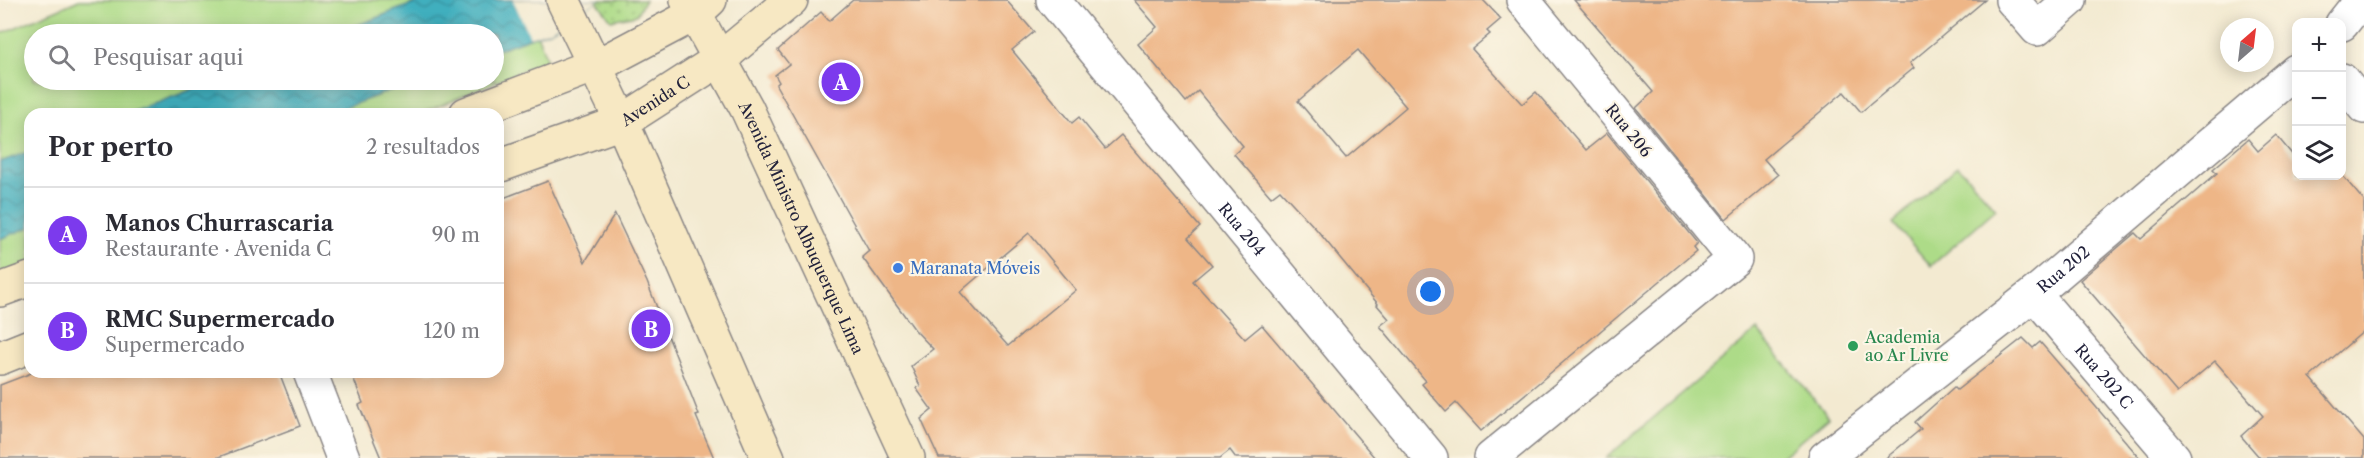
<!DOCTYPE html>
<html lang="pt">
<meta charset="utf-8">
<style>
:root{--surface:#fff;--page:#f7f7f7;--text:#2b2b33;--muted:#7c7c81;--line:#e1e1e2;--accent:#7c3aed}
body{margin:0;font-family:"Libre Caslon Text",serif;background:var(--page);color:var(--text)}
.controls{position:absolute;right:18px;top:18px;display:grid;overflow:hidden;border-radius:12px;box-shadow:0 3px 15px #0003}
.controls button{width:54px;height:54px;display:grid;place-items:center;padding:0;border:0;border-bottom:2px solid var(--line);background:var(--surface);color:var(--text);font:30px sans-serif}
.compass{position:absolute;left:2220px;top:18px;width:54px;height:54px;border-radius:50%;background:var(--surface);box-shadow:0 3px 15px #0003;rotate:28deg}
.you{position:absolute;left:1431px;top:292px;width:21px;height:21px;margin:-15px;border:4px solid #fff;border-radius:50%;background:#1a73e8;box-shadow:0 0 0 9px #1a73e833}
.badge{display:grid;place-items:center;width:39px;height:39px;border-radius:50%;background:var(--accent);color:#fff;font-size:20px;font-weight:700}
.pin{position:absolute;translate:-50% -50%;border:3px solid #fff;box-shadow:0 2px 6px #0006}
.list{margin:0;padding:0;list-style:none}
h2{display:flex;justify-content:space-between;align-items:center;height:78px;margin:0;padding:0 24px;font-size:26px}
h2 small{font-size:20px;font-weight:400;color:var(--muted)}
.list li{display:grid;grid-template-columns:39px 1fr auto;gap:18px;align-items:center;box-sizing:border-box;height:96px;padding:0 24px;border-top:2px solid var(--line)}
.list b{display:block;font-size:22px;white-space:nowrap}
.list p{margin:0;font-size:20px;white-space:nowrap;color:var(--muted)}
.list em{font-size:20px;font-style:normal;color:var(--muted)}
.icon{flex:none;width:33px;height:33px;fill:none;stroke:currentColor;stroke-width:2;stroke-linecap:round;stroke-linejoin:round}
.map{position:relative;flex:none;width:2364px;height:458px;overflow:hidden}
.search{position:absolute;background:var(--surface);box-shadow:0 3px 15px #0003;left:24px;top:24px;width:480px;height:66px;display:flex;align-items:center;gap:15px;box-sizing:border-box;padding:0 21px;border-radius:33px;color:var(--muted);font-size:22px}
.panel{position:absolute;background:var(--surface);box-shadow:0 3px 15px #0003;left:24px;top:108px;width:480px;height:270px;border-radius:18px}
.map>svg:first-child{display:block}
.grass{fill:url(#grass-dots);stroke:#687e62;stroke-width:1.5}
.park{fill:#addb88;stroke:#687e62;stroke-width:1.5;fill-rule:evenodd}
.water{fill:url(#water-waves);stroke:#32687c;stroke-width:1.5}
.pier{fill:#f3ead1}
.building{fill:#eeb687;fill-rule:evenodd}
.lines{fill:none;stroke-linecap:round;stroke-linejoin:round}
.street-casing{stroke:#8a8686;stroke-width:36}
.secondary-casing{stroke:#8a8686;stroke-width:36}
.street{stroke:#fff;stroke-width:33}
.secondary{stroke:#f7e8c3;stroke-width:33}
.shop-dot{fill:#3f7fe0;stroke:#fcf5e5;stroke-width:2}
.leisure-dot{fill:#2e9e5b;stroke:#fcf5e5;stroke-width:2}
.labels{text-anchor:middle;stroke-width:4.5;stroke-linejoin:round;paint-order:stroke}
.street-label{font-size:16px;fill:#22223b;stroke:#fcf5e5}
.shop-label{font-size:16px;fill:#366cbe;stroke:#fcf5e5;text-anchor:start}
.leisure-label{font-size:16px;fill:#27864d;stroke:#fcf5e5;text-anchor:start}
</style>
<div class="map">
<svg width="2364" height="458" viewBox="0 0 2364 458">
<defs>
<pattern id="grass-dots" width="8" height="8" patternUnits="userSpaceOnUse" patternTransform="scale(1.5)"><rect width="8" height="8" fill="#addb88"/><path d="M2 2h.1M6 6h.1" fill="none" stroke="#95bc76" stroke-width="1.8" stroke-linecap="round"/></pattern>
<pattern id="water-waves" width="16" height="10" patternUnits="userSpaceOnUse" patternTransform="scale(1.5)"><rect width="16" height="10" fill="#41afbe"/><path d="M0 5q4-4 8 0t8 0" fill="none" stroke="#368e9c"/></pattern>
</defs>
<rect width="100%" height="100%" fill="#fcf5e5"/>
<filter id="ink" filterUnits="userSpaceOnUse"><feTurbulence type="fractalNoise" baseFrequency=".0167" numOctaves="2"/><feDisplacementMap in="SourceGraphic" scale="12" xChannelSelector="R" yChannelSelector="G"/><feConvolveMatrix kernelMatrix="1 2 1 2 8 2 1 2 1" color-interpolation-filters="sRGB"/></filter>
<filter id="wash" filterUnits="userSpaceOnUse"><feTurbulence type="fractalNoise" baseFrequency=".008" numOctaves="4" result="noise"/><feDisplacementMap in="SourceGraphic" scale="24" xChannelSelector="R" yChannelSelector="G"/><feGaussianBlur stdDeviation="1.35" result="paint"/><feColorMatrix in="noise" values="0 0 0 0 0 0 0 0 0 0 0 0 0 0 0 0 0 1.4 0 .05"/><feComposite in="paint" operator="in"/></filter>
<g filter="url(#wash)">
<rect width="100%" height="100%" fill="#f3ead1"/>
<path class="grass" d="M 596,0 L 645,0 L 636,15 L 611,20 Z"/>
<g class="park">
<path d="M 79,0 L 524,0 L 547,60 L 420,114 L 30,114 L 30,266 L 0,277 L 0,34 ZM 34,34 L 494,34 L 494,80 L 34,80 Z"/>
<path d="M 1958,166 L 1996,209 L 1931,266 L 1893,223 Z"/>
<path d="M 1757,330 L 1829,417 L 1780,458 L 1606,458 Z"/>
</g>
<g class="water">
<path d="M 422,0 L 598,0 L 551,30 L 494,51 L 494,34 L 335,34 Z"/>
<path d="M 217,80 L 419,80 L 328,114 L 127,114 Z"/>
<path d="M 30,151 L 30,227 L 0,239 L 0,162 Z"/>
</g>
<path class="pier" d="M 513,0 L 599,0 L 551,30 L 530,37 Z"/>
<g id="blocks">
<g class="building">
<path d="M 853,0 L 1006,0 L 1034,32 L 1012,50 L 1072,123 L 1079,117 L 1105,149 L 1121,135 L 1200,227 L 1188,238 L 1212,265 L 1193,281 L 1245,339 L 1262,325 L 1375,458 L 1236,458 L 1230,450 L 1220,458 L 939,458 L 921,419 L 932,410 L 916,388 L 920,386 L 911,366 L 933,349 L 915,330 L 862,257 L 869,251 L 776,85 L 779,82 L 775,75 L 789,64 L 778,50 L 821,12 L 829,21 ZM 1029,233 L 1076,290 L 1008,346 L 960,292 Z"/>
<path d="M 1134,0 L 1483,0 L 1501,19 L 1487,31 L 1490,34 L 1472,49 L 1522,104 L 1536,92 L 1586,150 L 1607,133 L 1697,243 L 1693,247 L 1696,251 L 1481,431 L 1456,403 L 1446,412 L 1422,384 L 1426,381 L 1380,326 L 1389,319 L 1377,305 L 1378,304 L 1317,230 L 1280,190 L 1271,197 L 1234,154 L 1243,146 L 1198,91 L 1186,102 L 1138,44 L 1157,27 ZM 1358,50 L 1406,107 L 1346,158 L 1298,101 Z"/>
<path d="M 1574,0 L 1985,0 L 1910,63 L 1914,68 L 1861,112 L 1844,92 L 1764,159 L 1778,175 L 1726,219 L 1636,108 L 1653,92 Z"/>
<path d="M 2276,135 L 2296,159 L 2296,176 L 2342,175 L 2364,201 L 2364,331 L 2310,377 L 2364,440 L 2364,458 L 2260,458 L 2241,436 L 2263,416 L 2215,361 L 2177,393 L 2080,280 L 2135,233 L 2141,239 L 2217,173 L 2213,169 L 2248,139 L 2258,151 Z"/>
<path d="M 548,181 L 585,262 L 615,214 L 647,282 L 699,415 L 696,416 L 714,458 L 381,458 L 359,405 L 363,403 L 351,372 L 498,372 L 498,200 Z"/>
<path d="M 2023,338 L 2033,348 L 2040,342 L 2140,458 L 1886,458 L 1921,429 L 1915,422 L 1954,387 L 1957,390 Z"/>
<path d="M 34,372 L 279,372 L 300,426 L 216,458 L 0,458 L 0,385 Z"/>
</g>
</g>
</g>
<g filter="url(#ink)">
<use href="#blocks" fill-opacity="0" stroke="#8a8686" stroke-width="1.5"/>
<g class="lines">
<g class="street-casing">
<g id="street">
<path id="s1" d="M 1053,0 L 1431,458"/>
<path d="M 2012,0 L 2037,29 L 2070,0"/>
<path d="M 2342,24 L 2361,0"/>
<path d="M 2342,80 L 2364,107"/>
<path id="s2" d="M 2034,294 L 2174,458"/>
<path d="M 310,372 L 343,458"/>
<path d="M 1491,458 L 1735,259 L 1523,0"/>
<path id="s3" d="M 1825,458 L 2034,294 L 2296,71"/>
</g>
</g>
<g class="secondary-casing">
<g id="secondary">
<path d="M 563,0 L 622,122 L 768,458"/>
<path id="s4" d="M 687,0 L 747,109 L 908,458"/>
<path d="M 466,114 L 608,60 L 695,14 L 710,0"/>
<path id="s5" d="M 498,166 L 622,122 L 720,59 L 791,0"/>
<path d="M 0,290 L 30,279"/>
<path d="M 0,358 L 30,346"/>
</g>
</g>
<use href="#street" class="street"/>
<use href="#secondary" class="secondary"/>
</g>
</g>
<circle class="shop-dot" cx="898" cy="268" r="6"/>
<circle class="leisure-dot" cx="1853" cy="346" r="6"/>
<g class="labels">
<g class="street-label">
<text dy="6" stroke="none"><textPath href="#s5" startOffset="171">Avenida C</textPath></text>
<text transform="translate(1629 130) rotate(51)" y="6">Rua 206</text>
<text dy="6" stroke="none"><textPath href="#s4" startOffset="255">Avenida Ministro Albuquerque Lima</textPath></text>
<text dy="6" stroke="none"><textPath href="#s1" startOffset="297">Rua 204</textPath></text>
<text dy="6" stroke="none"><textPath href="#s3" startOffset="304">Rua 202</textPath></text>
<text dy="6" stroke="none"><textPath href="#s2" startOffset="108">Rua 202 C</textPath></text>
</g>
<g class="shop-label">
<text x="910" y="274">Maranata Móveis</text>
</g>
<g class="leisure-label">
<text x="1865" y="343">Academia<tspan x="1865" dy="18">ao Ar Livre</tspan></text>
</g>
</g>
</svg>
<div class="controls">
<button>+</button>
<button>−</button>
<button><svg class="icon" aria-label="layers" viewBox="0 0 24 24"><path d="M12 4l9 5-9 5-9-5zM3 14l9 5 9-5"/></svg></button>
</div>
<svg class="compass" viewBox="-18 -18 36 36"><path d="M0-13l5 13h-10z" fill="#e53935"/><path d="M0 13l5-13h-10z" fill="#7c7c81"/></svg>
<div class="you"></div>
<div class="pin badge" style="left:841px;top:82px">A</div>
<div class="pin badge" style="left:651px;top:329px">B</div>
<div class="search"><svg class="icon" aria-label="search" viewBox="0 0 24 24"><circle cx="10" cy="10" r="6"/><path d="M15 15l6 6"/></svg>Pesquisar aqui</div>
<section class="panel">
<h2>Por perto<small>2 resultados</small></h2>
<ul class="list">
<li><span class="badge">A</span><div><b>Manos Churrascaria</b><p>Restaurante · Avenida C</p></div><em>90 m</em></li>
<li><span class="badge">B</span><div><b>RMC Supermercado</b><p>Supermercado</p></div><em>120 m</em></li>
</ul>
</section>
</div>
